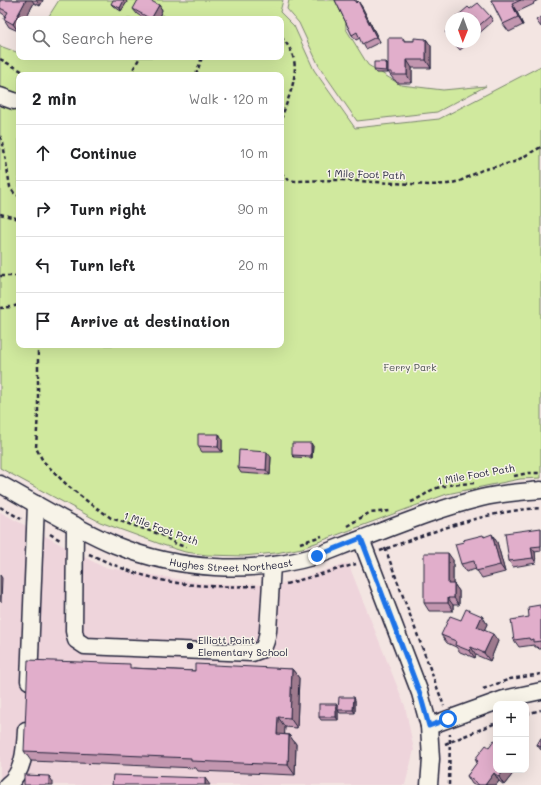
<!DOCTYPE html>
<meta charset="utf-8">
<style>
:root{--surface:#fff;--page:#f6f6f6;--text:#202124;--muted:#757577;--line:#e0e0e0}
body{margin:0;font-family:Mali,sans-serif;background:var(--page);color:var(--text)}
.controls{position:absolute;right:12px;bottom:12px;display:grid;overflow:hidden;border-radius:8px;box-shadow:0 4px 16px #0002}
.controls button{width:36px;height:36px;display:grid;place-items:center;padding:0;border:0;border-bottom:1px solid var(--line);background:var(--surface);color:var(--text);font:20px sans-serif}
.compass{position:absolute;left:445px;top:12px;width:36px;height:36px;border-radius:50%;background:var(--surface);box-shadow:0 4px 16px #0002;rotate:181deg}
.stop{position:absolute;width:12px;height:12px;margin:-9px;border:3px solid #1a73e8;border-radius:50%;background:#fff}
.stop.end{background:#1a73e8;border-color:#fff;box-shadow:0 1px 4px #0008}
.list{margin:0;padding:0;list-style:none}
h2{display:flex;justify-content:space-between;align-items:center;height:52px;margin:0;padding:0 16px;font-size:17px}
h2 small{font-size:13px;font-weight:400;color:var(--muted)}
.list li{display:grid;grid-template-columns:26px 1fr auto;gap:12px;align-items:center;box-sizing:border-box;height:56px;padding:0 16px;border-top:1px solid var(--line)}
.list b{display:block;font-size:15px;white-space:nowrap}
.list em{font-size:13px;font-style:normal;color:var(--muted)}
.icon{flex:none;width:22px;height:22px;fill:none;stroke:currentColor;stroke-width:2;stroke-linecap:round;stroke-linejoin:round}
.map{position:relative;flex:none;width:541px;height:785px;overflow:hidden}
.search{position:absolute;background:var(--surface);box-shadow:0 4px 16px #0002;left:16px;top:16px;width:268px;height:44px;display:flex;align-items:center;gap:10px;box-sizing:border-box;padding:0 14px;border-radius:8px;color:var(--muted);font-size:15px}
.panel{position:absolute;background:var(--surface);box-shadow:0 4px 16px #0002;left:16px;top:72px;width:268px;height:276px;border-radius:8px}
.map>svg:first-child{display:block}
.built{fill:#eed4db}
.green{fill:#d0e99e;stroke:#79866c;fill-rule:evenodd}
.lines{fill:none;stroke-linecap:round;stroke-linejoin:round}
.minor-casing{stroke:#22223b;stroke-width:19}
.path{stroke:#22223b;stroke-width:2.5;stroke-dasharray:4 3;stroke-linecap:butt}
.minor{stroke:#f7f3e8;stroke-width:16}
.wall{fill:#c296af;stroke:#22223b}
.shaded-wall{fill:#9e7a8e;stroke:#22223b}
.building{fill:#e1aecb;stroke:#22223b}
.route{stroke:#1a73e8;stroke-width:5}
.poi-dot{fill:#22223b;stroke:#f7f3e8;stroke-width:1.5}
.labels{text-anchor:middle;stroke-width:3;stroke-linejoin:round;paint-order:stroke}
.street-label{font-size:10px;fill:#22223b;stroke:#f7f3e8}
.park-label{font-size:10px;fill:#4e5454;stroke:#f7f3e8}
.poi-label{font-size:10px;fill:#22223b;stroke:#f7f3e8;text-anchor:start}
</style>
<div class="map">
<svg width="541" height="785" viewBox="0 0 541 785">
<rect width="100%" height="100%" fill="#f3e5e2"/>
<filter id="ink" filterUnits="userSpaceOnUse"><feTurbulence type="fractalNoise" baseFrequency=".025" numOctaves="2"/><feDisplacementMap in="SourceGraphic" scale="8" xChannelSelector="R" yChannelSelector="G"/><feConvolveMatrix kernelMatrix="1 2 1 2 8 2 1 2 1" color-interpolation-filters="sRGB"/></filter>
<g filter="url(#ink)">
<path class="built" d="M 0,512 L 103,567 L 208,584 L 278,585 L 348,563 L 405,706 L 414,750 L 405,785 L 0,785 Z"/>
<g class="green">
<path d="M 59,0 L 283,0 L 280,12 L 294,26 L 314,70 L 355,128 L 439,119 L 541,66 L 541,478 L 520,479 L 447,494 L 302,548 L 276,553 L 243,556 L 207,555 L 185,552 L 163,545 L 100,522 L 0,468 L 0,46 L 19,53 L 19,57 L 281,57 L 281,19 L 47,19 ZM 19,75 L 281,75 L 281,345 L 19,345 Z"/>
<path d="M 289,0 L 345,0 L 346,29 L 368,65 L 401,85 L 443,90 L 486,86 L 437,112 L 357,121 L 319,66 L 299,23 L 287,9 Z"/>
</g>
<g class="lines">
<g class="minor-casing">
<g id="minor">
<path d="M 0,96 L 14,101"/>
<path id="s1" d="M 0,484 C 38,505 75,528 115,545 C 177,570 252,575 316,556 C 331,551 346,544 361,539 C 401,524 440,508 481,498 C 501,493 521,492 541,490"/>
<path d="M 75,525 L 74,631 L 76,640 L 85,646 L 252,653 L 263,649 L 266,641 L 268,631 L 272,565"/>
<path d="M 361,539 L 420,693 L 429,726 L 431,759 L 429,785"/>
<path d="M 29,681 L 36,504"/>
<path d="M 429,726 L 504,699 L 541,691"/>
<path d="M 7,785 C 24,773 25,749 26,730"/>
</g>
</g>
<g class="path">
<path d="M 161,19 L 163,16 L 169,19"/>
<path d="M 281,37 C 307,64 290,90 281,120"/>
<path d="M 0,59 L 29,75"/>
<path d="M 130,75 L 140,57"/>
<path d="M 196,75 L 202,57"/>
<path d="M 0,136 L 3,143 L 10,187 L 14,193 L 19,196"/>
<path d="M 281,173 L 287,179 L 294,181 L 339,180 L 429,185 L 448,184 L 460,181 L 482,170 L 514,162 L 541,147"/>
<path d="M 0,214 L 19,219"/>
<path d="M 0,276 L 19,276"/>
<path d="M 0,308 L 11,307 L 19,305"/>
<path d="M 38,345 L 38,411 L 36,448 L 43,461 L 68,486 L 87,501 L 111,518 L 162,535 L 176,544 L 186,547"/>
<path d="M 514,476 L 528,473 L 541,473"/>
<path d="M 411,502 C 418,499 424,495 430,491 C 444,484 459,484 474,483"/>
<path d="M 0,507 L 21,519"/>
<path d="M 347,526 L 369,513 L 390,511"/>
<path d="M 50,534 L 60,540"/>
<path d="M 300,543 L 322,536"/>
<path d="M 385,548 L 444,706"/>
<path d="M 380,551 C 432,532 485,511 541,508"/>
<path d="M 89,554 C 109,563 129,572 150,577 C 184,587 222,587 257,586"/>
<path d="M 286,584 L 356,564"/>
<path d="M 483,689 L 510,679 L 541,674"/>
<path d="M 526,714 L 541,710"/>
<path d="M 445,744 L 496,723"/>
<path d="M 449,785 L 450,734"/>
</g>
<use href="#minor" class="minor"/>
</g>
<g class="wall">
<path d="M 0,0 L 43,0 L 40,6 L 34,3 L 25,19 L 19,19 L 19,30 L 18,31 L 9,27 L 4,19 L 6,16 L 0,12 Z"/>
<path d="M 335,0 L 356,0 L 357,2 L 358,1 L 362,7 L 380,42 L 366,49 L 360,38 L 356,40 L 352,35 Z"/>
<path d="M 491,0 L 538,0 L 533,3 L 534,4 L 517,12 L 523,25 L 509,32 L 503,24 Z"/>
<path d="M 127,2 L 121,11 L 113,6 L 111,4 Z"/>
<path d="M 159,5 L 162,10 L 158,19 L 145,19 L 137,14 L 133,9 Z"/>
<path d="M 490,16 L 493,21 L 475,37 L 475,18 Z"/>
<path d="M 403,38 L 405,41 L 414,41 L 426,39 L 431,46 L 431,68 L 412,68 L 412,83 L 397,83 L 395,80 L 394,80 L 388,72 Z"/>
<path d="M 453,42 L 470,42 L 460,50 Z"/>
<path d="M 388,65 L 388,73 L 376,73 L 374,70 Z"/>
<path d="M 222,440 L 222,452 L 202,452 L 198,446 Z"/>
<path d="M 313,446 L 312,458 L 294,457 L 292,455 Z"/>
<path d="M 271,457 L 270,475 L 241,473 L 238,468 Z"/>
<path d="M 541,528 L 541,551 L 535,552 L 536,563 L 513,567 L 509,561 Z"/>
<path d="M 484,536 L 497,542 L 505,572 L 482,578 L 476,569 L 466,572 L 461,564 Z"/>
<path d="M 453,560 L 453,584 L 454,584 L 459,591 L 459,605 L 453,605 L 453,611 L 429,611 L 424,603 Z"/>
<path d="M 541,607 L 541,649 L 539,649 L 537,647 L 535,647 L 534,645 L 519,647 L 514,640 L 529,617 Z"/>
<path d="M 482,616 L 487,624 L 484,630 L 498,641 L 490,661 L 476,655 L 475,658 L 460,652 L 456,647 L 447,643 L 441,635 L 461,620 Z"/>
<path d="M 133,668 L 195,671 L 292,669 L 299,678 L 297,728 L 285,727 L 284,734 L 289,735 L 296,744 L 295,775 L 198,771 L 196,768 L 31,761 L 24,751 Z"/>
<path d="M 355,700 L 355,713 L 340,713 L 338,710 Z"/>
<path d="M 336,704 L 338,707 L 338,720 L 321,720 L 319,717 Z"/>
<path d="M 541,738 L 541,750 L 537,745 Z"/>
<path d="M 475,759 L 496,770 L 515,771 L 504,785 L 499,781 L 496,785 L 474,785 L 472,784 L 467,776 L 477,763 Z"/>
</g>
<g class="shaded-wall">
<path d="M 26,0 L 32,0 L 34,3 L 25,19 L 19,19 L 19,30 L 18,31 L 13,24 Z"/>
<path d="M 36,0 L 43,0 L 40,6 Z"/>
<path d="M 124,0 L 126,0 L 127,2 L 121,11 L 120,8 Z"/>
<path d="M 358,1 L 362,7 L 380,42 L 376,37 Z"/>
<path d="M 512,4 L 517,12 L 523,25 L 518,17 Z"/>
<path d="M 159,5 L 162,10 L 158,19 L 151,19 Z"/>
<path d="M 426,39 L 431,46 L 431,68 L 426,60 Z"/>
<path d="M 407,60 L 412,68 L 412,83 L 407,75 Z"/>
<path d="M 386,62 L 388,65 L 388,73 L 386,71 Z"/>
<path d="M 219,434 L 222,440 L 222,452 L 218,447 Z"/>
<path d="M 311,443 L 313,446 L 312,458 L 311,456 Z"/>
<path d="M 267,452 L 271,457 L 270,475 L 266,470 Z"/>
<path d="M 492,534 L 497,542 L 505,572 L 500,565 Z"/>
<path d="M 531,547 L 535,552 L 536,563 L 533,558 Z"/>
<path d="M 448,553 L 453,560 L 453,591 L 448,584 Z"/>
<path d="M 0,575 L 2,578 L 1,602 L 0,600 Z"/>
<path d="M 454,584 L 459,591 L 459,605 L 454,598 Z"/>
<path d="M 448,598 L 453,605 L 453,611 L 448,603 Z"/>
<path d="M 482,616 L 487,624 L 482,635 L 477,627 Z"/>
<path d="M 493,634 L 498,641 L 490,661 L 484,653 Z"/>
<path d="M 471,647 L 476,655 L 475,658 L 470,651 Z"/>
<path d="M 292,669 L 299,678 L 297,728 L 290,718 Z"/>
<path d="M 354,697 L 355,700 L 355,713 L 353,710 Z"/>
<path d="M 336,704 L 338,707 L 338,720 L 336,717 Z"/>
<path d="M 278,717 L 285,727 L 284,744 L 277,734 Z"/>
<path d="M 289,735 L 296,744 L 295,775 L 288,765 Z"/>
<path d="M 504,770 L 514,770 L 515,771 L 504,785 L 499,777 Z"/>
<path d="M 494,773 L 499,781 L 496,785 L 485,785 Z"/>
<path d="M 49,776 L 53,782 L 53,785 L 49,785 Z"/>
<path d="M 205,778 L 210,785 L 205,785 Z"/>
</g>
<g class="building">
<path d="M 0,0 L 26,0 L 13,24 L 4,19 L 8,12 L 0,8 Z"/>
<path d="M 113,0 L 124,0 L 120,8 L 111,4 Z"/>
<path d="M 138,0 L 149,0 L 159,5 L 151,19 L 133,9 Z"/>
<path d="M 335,0 L 354,0 L 356,3 L 358,1 L 376,37 L 362,44 L 357,32 L 352,35 Z"/>
<path d="M 491,0 L 521,0 L 512,4 L 518,17 L 503,24 Z"/>
<path d="M 478,3 L 490,16 L 475,29 L 475,18 L 455,18 L 468,7 L 470,9 Z"/>
<path d="M 541,17 L 541,27 L 536,20 Z"/>
<path d="M 451,26 L 451,39 L 445,32 Z"/>
<path d="M 388,38 L 403,38 L 403,41 L 414,41 L 414,38 L 426,39 L 426,60 L 407,60 L 407,75 L 392,75 L 392,72 L 388,72 Z"/>
<path d="M 454,42 L 460,42 L 457,45 Z"/>
<path d="M 374,62 L 386,62 L 386,71 L 374,70 Z"/>
<path d="M 198,434 L 219,434 L 218,447 L 198,446 Z"/>
<path d="M 292,443 L 311,443 L 311,456 L 292,455 Z"/>
<path d="M 239,450 L 267,452 L 266,470 L 238,468 Z"/>
<path d="M 541,528 L 541,546 L 531,547 L 533,558 L 509,561 L 505,533 Z"/>
<path d="M 492,534 L 500,565 L 476,571 L 474,561 L 461,564 L 455,544 L 464,542 L 463,540 L 483,535 L 484,537 Z"/>
<path d="M 424,553 L 448,553 L 448,584 L 454,584 L 454,598 L 448,598 L 448,603 L 424,603 Z"/>
<path d="M 540,605 L 540,608 L 541,608 L 541,641 L 533,642 L 533,639 L 530,640 L 529,638 L 514,640 L 511,620 L 529,617 L 528,607 Z"/>
<path d="M 466,609 L 482,616 L 477,627 L 493,634 L 484,653 L 471,647 L 470,651 L 455,645 L 456,641 L 441,635 L 450,616 L 461,620 Z"/>
<path d="M 28,660 L 130,664 L 130,668 L 195,671 L 195,664 L 292,669 L 290,718 L 278,717 L 277,734 L 289,735 L 288,765 L 191,761 L 191,758 L 24,751 Z"/>
<path d="M 339,697 L 354,697 L 353,710 L 338,710 Z"/>
<rect x="319" y="704" width="17" height="13"/>
<path d="M 541,738 L 541,747 L 537,745 Z"/>
<path d="M 494,740 L 496,741 L 496,770 L 504,770 L 499,777 L 494,773 L 485,785 L 479,785 L 467,776 L 478,761 L 475,759 L 486,745 L 489,747 Z"/>
<path d="M 24,775 L 49,776 L 49,785 L 24,785 Z"/>
<path d="M 113,775 L 205,778 L 205,785 L 112,785 Z"/>
</g>
</g>
<g class="lines" filter="url(#ink)">
<path class="route" d="M 317,556 L 361,538 L 420,694 L 429,726 L 448,719"/>
</g>
<circle class="poi-dot" cx="190" cy="646" r="4"/>
<g class="labels">
<g class="street-label">
<text transform="translate(366 174) rotate(2)" y="4">1 Mile Foot Path</text>
<text transform="translate(476 474) rotate(-10)" y="4">1 Mile Foot Path</text>
<text transform="translate(161 528) rotate(20)" y="4">1 Mile Foot Path</text>
<text dy="4" stroke="none"><textPath href="#s1" startOffset="249">Hughes Street Northeast</textPath></text>
</g>
<g class="park-label">
<text x="410" y="371">Ferry Park</text>
</g>
<g class="poi-label">
<text x="198" y="644">Elliott Point<tspan x="198" dy="12">Elementary School</tspan></text>
</g>
</g>
</svg>
<div class="controls">
<button>+</button>
<button>−</button>
</div>
<svg class="compass" viewBox="-18 -18 36 36"><path d="M0-13l5 13h-10z" fill="#e53935"/><path d="M0 13l5-13h-10z" fill="#757577"/></svg>
<div class="stop" style="left:448px;top:719px"></div>
<div class="stop end" style="left:317px;top:556px"></div>
<div class="search"><svg class="icon" aria-label="search" viewBox="0 0 24 24"><circle cx="10" cy="10" r="6"/><path d="M15 15l6 6"/></svg>Search here</div>
<section class="panel">
<h2>2 min<small>Walk · 120 m</small></h2>
<ul class="list">
<li><svg class="icon" aria-label="ahead" viewBox="0 0 24 24"><path d="M12 20V5M6 11l6-6 6 6"/></svg><div><b>Continue</b></div><em>10 m</em></li>
<li><svg class="icon" aria-label="right" viewBox="0 0 24 24"><path d="M7 20v-9h11M14 6l5 5-5 5"/></svg><div><b>Turn right</b></div><em>90 m</em></li>
<li><svg class="icon" aria-label="left" viewBox="0 0 24 24"><path d="M17 20v-9H6M10 6l-5 5 5 5"/></svg><div><b>Turn left</b></div><em>20 m</em></li>
<li><svg class="icon" aria-label="arrive" viewBox="0 0 24 24"><path d="M6 21V4h12l-3 4 3 4H6"/></svg><div><b>Arrive at destination</b></div></li>
</ul>
</section>
</div>
